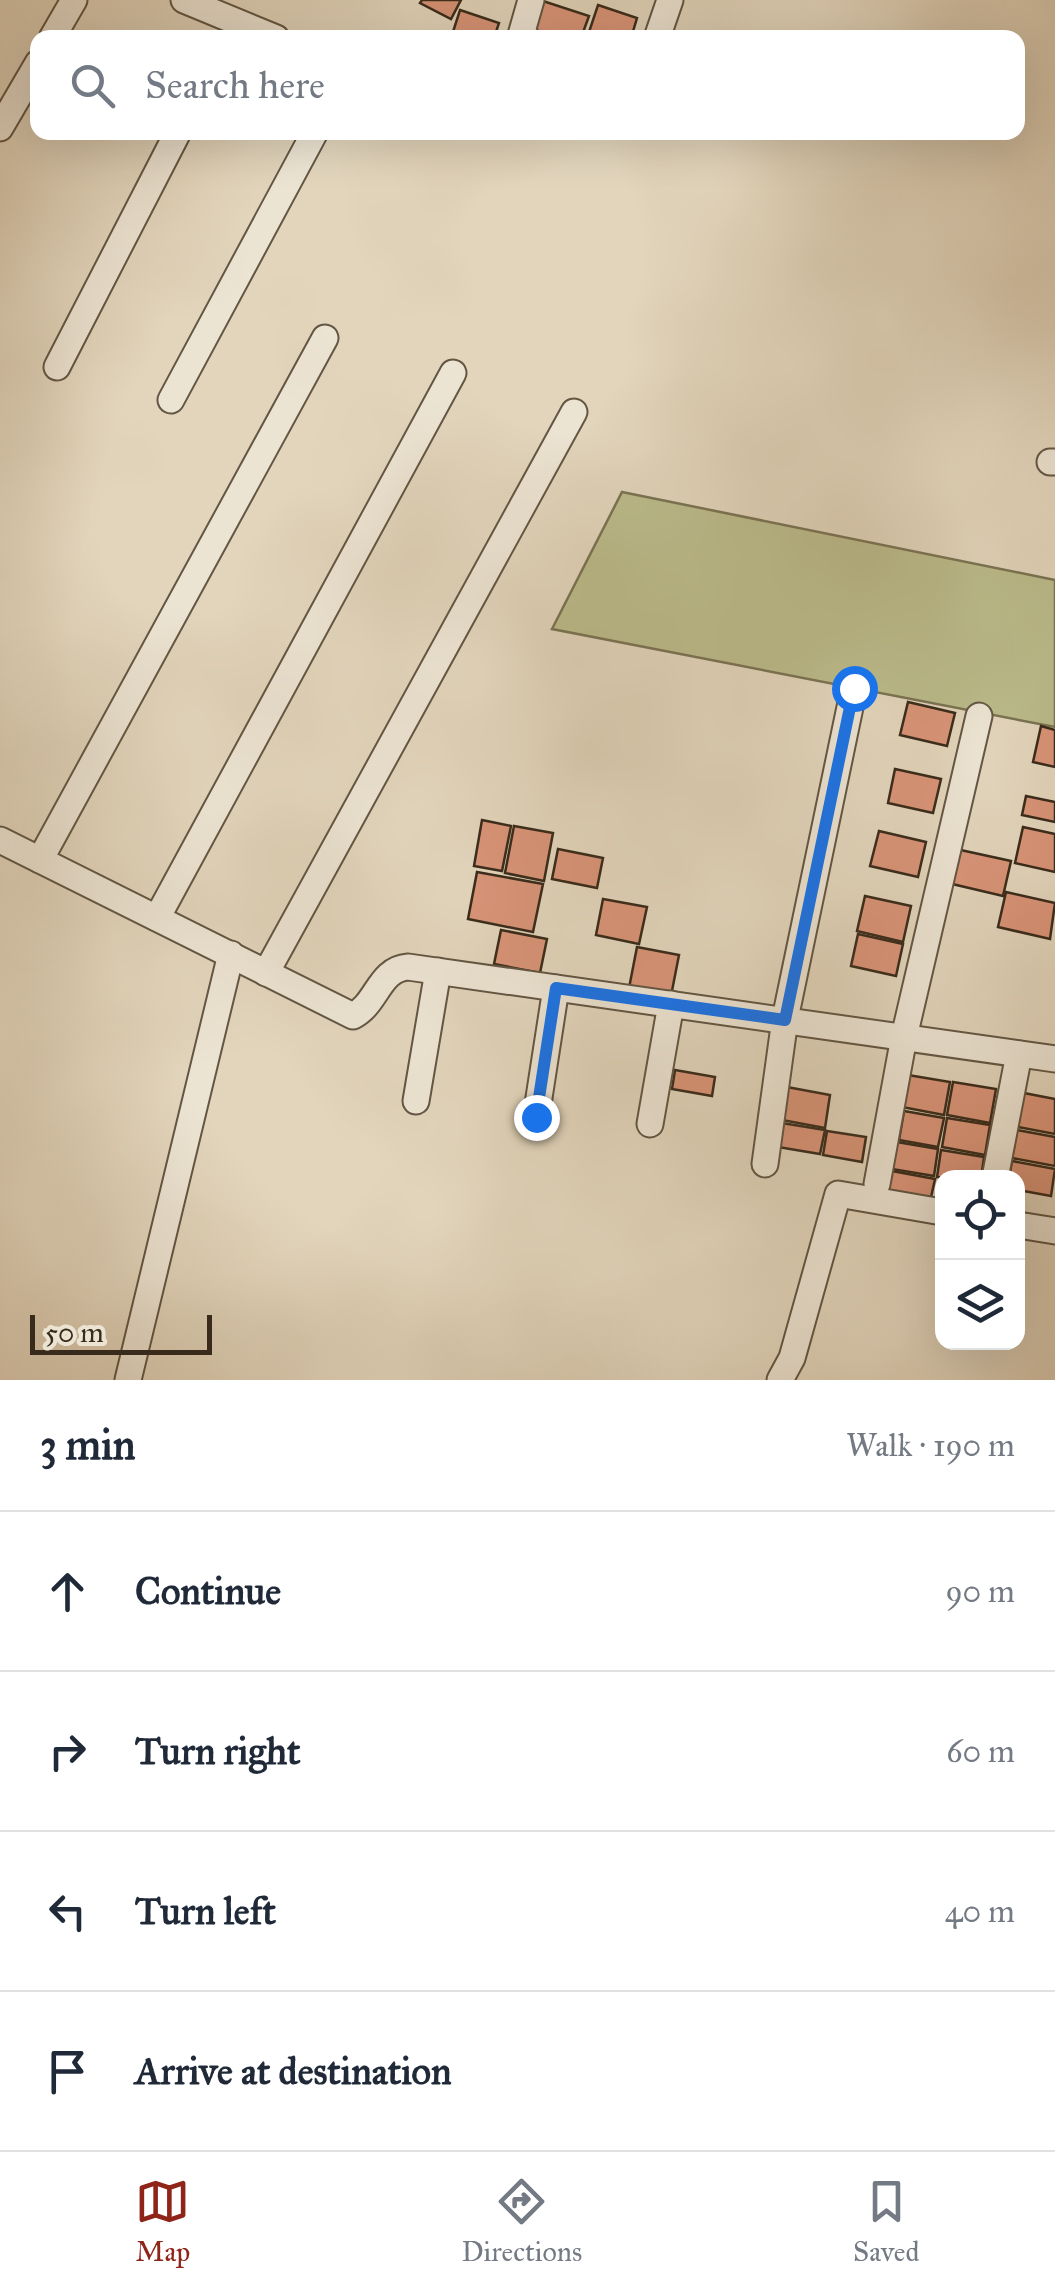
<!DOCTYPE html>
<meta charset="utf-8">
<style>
:root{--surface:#fff;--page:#f6f6f7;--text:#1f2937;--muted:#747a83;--line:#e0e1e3;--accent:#8f2418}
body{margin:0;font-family:"IM FELL Great Primer",serif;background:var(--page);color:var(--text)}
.controls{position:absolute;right:30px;bottom:30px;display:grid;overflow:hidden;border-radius:20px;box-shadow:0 10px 40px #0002}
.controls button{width:90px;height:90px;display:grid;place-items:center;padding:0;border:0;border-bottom:2px solid var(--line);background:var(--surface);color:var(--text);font:50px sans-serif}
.scale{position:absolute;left:30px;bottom:25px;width:182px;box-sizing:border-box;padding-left:10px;border:5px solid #392b1b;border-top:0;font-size:28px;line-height:35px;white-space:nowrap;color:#392b1b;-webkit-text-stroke:8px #ece4d3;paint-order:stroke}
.stop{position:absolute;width:30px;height:30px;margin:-22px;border:8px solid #1a73e8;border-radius:50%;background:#fff}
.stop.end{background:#1a73e8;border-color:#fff;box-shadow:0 2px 10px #0008}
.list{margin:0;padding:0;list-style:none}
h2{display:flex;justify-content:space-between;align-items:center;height:130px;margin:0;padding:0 40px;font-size:42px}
h2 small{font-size:32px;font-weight:400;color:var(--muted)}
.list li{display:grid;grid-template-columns:65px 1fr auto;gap:30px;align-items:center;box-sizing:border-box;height:160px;padding:0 40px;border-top:2px solid var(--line)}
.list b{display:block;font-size:38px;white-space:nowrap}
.list em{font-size:32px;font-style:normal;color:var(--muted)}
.icon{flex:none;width:55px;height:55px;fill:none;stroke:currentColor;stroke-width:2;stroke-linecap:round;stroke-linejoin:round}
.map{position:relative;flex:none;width:1055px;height:1380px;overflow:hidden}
.search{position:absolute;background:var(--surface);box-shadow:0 10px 40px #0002;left:30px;right:30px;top:30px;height:110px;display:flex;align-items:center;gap:25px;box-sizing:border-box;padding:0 35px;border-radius:20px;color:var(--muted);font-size:38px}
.sheet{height:770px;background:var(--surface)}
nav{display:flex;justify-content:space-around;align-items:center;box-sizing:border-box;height:140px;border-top:2px solid var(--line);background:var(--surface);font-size:28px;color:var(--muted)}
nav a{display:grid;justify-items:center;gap:5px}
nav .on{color:var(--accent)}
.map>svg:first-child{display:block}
.green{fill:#bbbb8b;stroke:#7a7353;stroke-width:2.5}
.building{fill:#d99478;stroke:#392b1b;stroke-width:2.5}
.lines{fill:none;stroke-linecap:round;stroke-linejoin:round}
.minor-casing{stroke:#635643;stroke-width:29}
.minor{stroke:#ece4d3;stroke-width:25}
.route{stroke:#1a73e8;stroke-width:12}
</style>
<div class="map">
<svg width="1055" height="1380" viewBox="0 0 1055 1380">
<rect width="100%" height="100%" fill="#e2d5bc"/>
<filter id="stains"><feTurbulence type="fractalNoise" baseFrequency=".002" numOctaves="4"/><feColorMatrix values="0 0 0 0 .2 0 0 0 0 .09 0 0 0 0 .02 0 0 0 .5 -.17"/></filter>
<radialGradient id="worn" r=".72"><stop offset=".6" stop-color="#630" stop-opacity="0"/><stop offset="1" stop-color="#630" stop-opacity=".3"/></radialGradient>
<path class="green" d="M 622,492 L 1055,580 L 1055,727 L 552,629 Z"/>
<g class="building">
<path d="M 422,0 L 461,0 L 451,19 L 420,3 Z"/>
<path d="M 543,1 L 589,16 L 581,38 L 546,38 L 532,33 Z"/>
<path d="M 598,5 L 637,18 L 631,38 L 587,38 Z"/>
<path d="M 460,10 L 499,23 L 494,38 L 451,38 Z"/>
<path d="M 908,702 L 955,713 L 947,746 L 900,735 Z"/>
<path d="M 1041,726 L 1055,730 L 1055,767 L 1033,762 Z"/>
<path d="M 895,769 L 941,779 L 933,813 L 888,803 Z"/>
<path d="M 1026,796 L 1055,802 L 1055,822 L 1022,815 Z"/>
<path d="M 482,820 L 511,826 L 502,871 L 474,866 Z"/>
<path d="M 514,826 L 553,833 L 544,881 L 505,873 Z"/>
<path d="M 1023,827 L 1055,834 L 1055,872 L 1015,863 Z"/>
<path d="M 879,831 L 926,842 L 918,877 L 870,866 Z"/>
<path d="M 558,849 L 603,858 L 597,888 L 552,879 Z"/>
<path d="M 956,849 L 1011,861 L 1003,896 L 948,883 Z"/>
<path d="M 477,872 L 543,884 L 533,932 L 468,919 Z"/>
<path d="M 1006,892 L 1055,903 L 1050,939 L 998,927 Z"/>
<path d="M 865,896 L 911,906 L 903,942 L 857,931 Z"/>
<path d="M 603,899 L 647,907 L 639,944 L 596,935 Z"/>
<path d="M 501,930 L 547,939 L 540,973 L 494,964 Z"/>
<path d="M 858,934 L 903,944 L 896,976 L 851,966 Z"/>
<path d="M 637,947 L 679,955 L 671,996 L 629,988 Z"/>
<path d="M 675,1070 L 715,1077 L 712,1096 L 672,1089 Z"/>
<path d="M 908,1075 L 950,1082 L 944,1115 L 902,1107 Z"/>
<path d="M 953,1082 L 996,1089 L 990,1123 L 947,1115 Z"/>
<path d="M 787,1087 L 830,1095 L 825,1128 L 782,1120 Z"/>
<path d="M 1024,1093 L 1055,1099 L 1055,1134 L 1018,1127 Z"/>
<path d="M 904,1111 L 944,1118 L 938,1147 L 899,1140 Z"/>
<path d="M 947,1118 L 990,1125 L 985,1155 L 942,1147 Z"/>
<path d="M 782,1123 L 825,1130 L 820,1154 L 778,1147 Z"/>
<path d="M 1017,1130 L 1055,1137 L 1055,1166 L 1012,1158 Z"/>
<path d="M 827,1131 L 866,1137 L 862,1162 L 823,1155 Z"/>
<path d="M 897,1142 L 938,1149 L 934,1176 L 892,1169 Z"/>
<path d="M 941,1150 L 984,1157 L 981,1178 L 937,1177 Z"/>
<path d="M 1012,1161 L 1055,1169 L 1051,1196 L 1018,1190 L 1018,1178 L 1009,1178 Z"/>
<path d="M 892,1171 L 935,1179 L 930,1202 L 888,1194 Z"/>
</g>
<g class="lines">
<g class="minor-casing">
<g id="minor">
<path d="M 184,0 L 276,38"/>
<path d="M 52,38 L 74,0"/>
<path d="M 527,38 L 521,35 L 531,0"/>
<path d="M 657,38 L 670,0"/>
<path d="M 0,128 L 38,63"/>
<path d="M 57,367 L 178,132"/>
<path d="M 171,400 L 315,132"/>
<path d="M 1050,462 L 1055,462"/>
<path d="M 0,840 L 353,1016 C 377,1004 379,969 408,967 L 1055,1059"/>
<path d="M 40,860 L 325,338"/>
<path d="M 157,918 L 453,373"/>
<path d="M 266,973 L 574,412"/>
<path d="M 416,1101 L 438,971"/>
<path d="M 536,1117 L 556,988"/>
<path d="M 650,1124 L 671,1004"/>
<path d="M 765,1164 L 785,1019 L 854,688"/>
<path d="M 995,1178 L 1019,1054"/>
<path d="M 877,1184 L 904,1037 L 979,716"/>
<path d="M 1018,1225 L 1055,1231"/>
<path d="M 128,1380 L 231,954"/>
<path d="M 780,1380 L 792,1358 L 838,1194 L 942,1212"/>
</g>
</g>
<use href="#minor" class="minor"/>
</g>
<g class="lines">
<path class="route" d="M 536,1117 L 556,988 L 785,1020 L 854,688"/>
</g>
<rect width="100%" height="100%" filter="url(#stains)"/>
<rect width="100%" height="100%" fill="url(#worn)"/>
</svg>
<div class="controls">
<button><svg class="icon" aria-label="locate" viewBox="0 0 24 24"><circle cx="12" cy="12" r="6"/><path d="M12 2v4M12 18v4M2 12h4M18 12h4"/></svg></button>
<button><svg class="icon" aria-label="layers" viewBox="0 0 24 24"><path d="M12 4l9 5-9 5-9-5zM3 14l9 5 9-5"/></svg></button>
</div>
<div class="scale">50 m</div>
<div class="stop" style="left:854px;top:688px"></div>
<div class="stop end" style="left:536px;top:1117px"></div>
<div class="search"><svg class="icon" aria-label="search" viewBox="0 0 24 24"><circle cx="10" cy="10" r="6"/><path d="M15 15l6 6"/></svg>Search here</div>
</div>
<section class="sheet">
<h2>3 min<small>Walk · 190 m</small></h2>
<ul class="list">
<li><svg class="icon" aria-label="ahead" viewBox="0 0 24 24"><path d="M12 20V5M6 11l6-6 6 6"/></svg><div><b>Continue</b></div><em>90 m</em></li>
<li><svg class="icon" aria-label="right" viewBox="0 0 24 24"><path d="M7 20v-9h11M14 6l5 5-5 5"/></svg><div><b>Turn right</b></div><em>60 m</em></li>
<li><svg class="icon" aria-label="left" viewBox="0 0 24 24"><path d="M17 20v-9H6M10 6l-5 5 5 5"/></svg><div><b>Turn left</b></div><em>40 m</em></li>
<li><svg class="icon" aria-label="arrive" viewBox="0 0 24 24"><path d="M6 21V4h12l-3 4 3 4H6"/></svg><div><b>Arrive at destination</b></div></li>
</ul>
</section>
<nav>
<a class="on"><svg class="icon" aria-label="map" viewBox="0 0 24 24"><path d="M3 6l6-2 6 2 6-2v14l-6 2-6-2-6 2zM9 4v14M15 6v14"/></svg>Map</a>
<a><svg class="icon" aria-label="directions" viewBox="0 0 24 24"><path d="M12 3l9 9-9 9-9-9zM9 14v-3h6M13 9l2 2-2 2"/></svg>Directions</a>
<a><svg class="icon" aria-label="saved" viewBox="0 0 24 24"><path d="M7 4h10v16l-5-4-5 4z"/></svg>Saved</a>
</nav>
